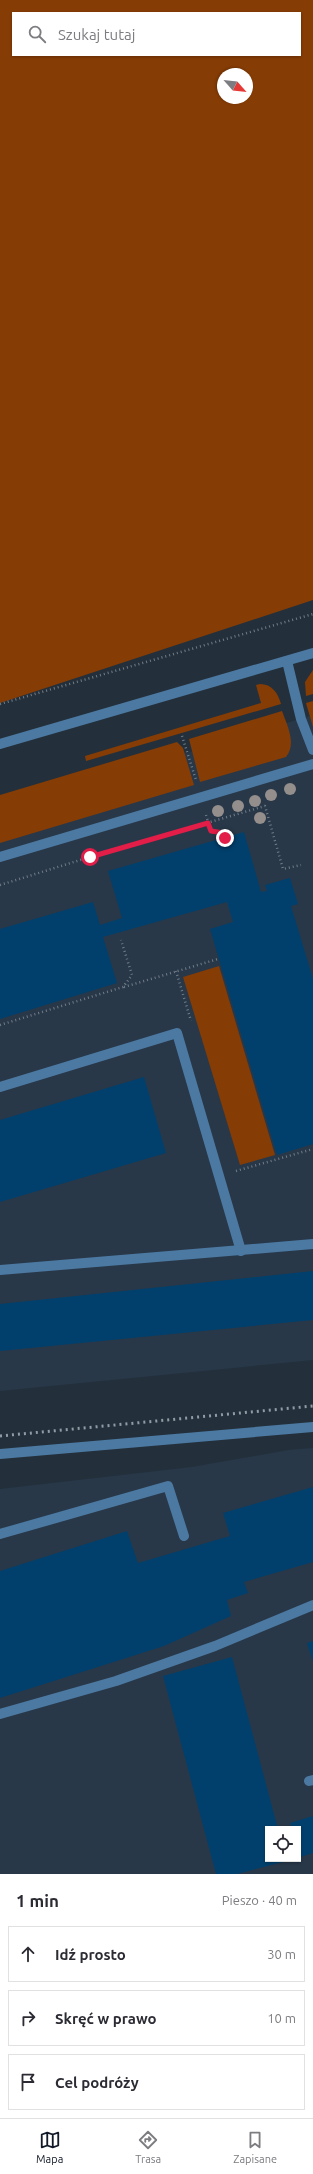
<!DOCTYPE html>
<html lang="pl">
<meta charset="utf-8">
<style>
:root{--surface:#fff;--page:#f7f7f7;--text:#2b2b33;--muted:#7c7c81;--line:#e1e1e2;--accent:#111827}
body{margin:0;font-family:Ubuntu,sans-serif;background:var(--page);color:var(--text)}
.controls{position:absolute;right:12px;bottom:12px;display:grid;overflow:hidden;border-radius:0px;box-shadow:0 1px 3px #0004}
.controls button{width:36px;height:36px;display:grid;place-items:center;padding:0;border:0;border-bottom:1px solid var(--line);background:var(--surface);color:var(--text);font:20px sans-serif}
.compass{position:absolute;left:217px;top:68px;width:36px;height:36px;border-radius:50%;background:var(--surface);box-shadow:0 1px 3px #0004;rotate:117deg}
.stop{position:absolute;width:12px;height:12px;margin:-9px;border:3px solid #e11d48;border-radius:50%;background:#fff}
.stop.end{background:#e11d48;border-color:#fff;box-shadow:0 1px 4px #0008}
.list{margin:0;padding:0;list-style:none}
h2{display:flex;justify-content:space-between;align-items:center;height:52px;margin:0;padding:0 16px;font-size:17px}
h2 small{font-size:13px;font-weight:400;color:var(--muted)}
.list li{display:grid;grid-template-columns:26px 1fr auto;gap:12px;align-items:center;box-sizing:border-box;height:56px;margin:0 8px 8px;padding:0 8px;border:1px solid var(--line);border-radius:0px}
.list b{display:block;font-size:15px;white-space:nowrap}
.list em{font-size:13px;font-style:normal;color:var(--muted)}
.icon{flex:none;width:22px;height:22px;fill:none;stroke:currentColor;stroke-width:2;stroke-linecap:round;stroke-linejoin:round}
.map{position:relative;flex:none;width:313px;height:1874px;overflow:hidden}
.search{position:absolute;background:var(--surface);box-shadow:0 1px 3px #0004;left:12px;right:12px;top:12px;height:44px;display:flex;align-items:center;gap:10px;box-sizing:border-box;padding:0 14px;border-radius:0px;color:var(--muted);font-size:15px}
.sheet{height:244px;background:var(--surface)}
nav{display:flex;justify-content:space-around;align-items:center;box-sizing:border-box;height:56px;border-top:1px solid var(--line);background:var(--surface);font-size:11px;color:var(--muted)}
nav a{display:grid;justify-items:center;gap:2px}
nav .on{color:var(--accent)}
.map>svg:first-child{display:block}
.built{fill:#283849;fill-rule:evenodd}
.green{fill:#863c05;fill-rule:evenodd}
.building{fill:#01406d}
.lines{fill:none;stroke-linecap:round;stroke-linejoin:round}
.path{stroke:#717c86;stroke-width:2.5;stroke-dasharray:1 3;stroke-linecap:butt}
.minor{stroke:#4c79a2;stroke-width:10}
.rail{stroke:#919ba5;stroke-width:3;stroke-dasharray:2 4;stroke-linecap:butt}
.tree{fill:#948e8c}
.route{stroke:#e11d48;stroke-width:5}
</style>
<div class="map">
<svg width="313" height="1874" viewBox="0 0 313 1874">
<rect width="100%" height="100%" fill="#23303b"/>
<g class="built">
<path d="M 313,715 L 313,1360 L 0,1391 L 0,809 Z"/>
<path d="M 313,1448 L 313,1874 L 0,1874 L 0,1489 L 192,1467 L 289,1450 ZM 268,1829 L 298,1829 L 298,1859 L 268,1859 Z"/>
</g>
<g class="green">
<path d="M 0,0 L 313,0 L 313,600 L 0,703 ZM 13,13 L 300,13 L 300,55 L 13,55 ZM 223,74 L 247,74 L 247,98 L 223,98 Z"/>
<path d="M 313,670 L 313,694 L 306,696 L 305,682 Z"/>
<path d="M 260,684 C 272,684 278,693 281,704 L 86,761 L 85,756 L 261,703 L 256,685 Z"/>
<path d="M 313,701 L 313,727 L 306,703 Z"/>
<path d="M 282,711 C 287,725 297,744 286,757 L 200,782 L 189,739 Z"/>
<path d="M 177,742 L 183,748 L 194,785 L 0,843 L 0,795 Z"/>
<path d="M 219,966 L 275,1155 L 240,1165 L 183,977 Z"/>
</g>
<g class="building">
<path d="M 244,832 L 261,892 L 267,891 L 265,885 L 290,878 L 298,904 L 291,906 L 313,979 L 313,1144 L 277,1155 L 210,929 L 233,922 L 227,902 L 103,937 L 117,983 L 0,1019 L 0,929 L 93,902 L 100,925 L 122,918 L 108,871 Z"/>
<path d="M 144,1077 L 166,1153 L 0,1202 L 0,1120 Z"/>
<path d="M 313,1271 L 313,1320 L 0,1351 L 0,1304 Z"/>
<path d="M 313,1487 L 313,1562 L 244,1582 L 248,1593 L 227,1600 L 231,1616 L 164,1646 L 0,1698 L 0,1571 L 127,1531 L 138,1563 L 230,1536 L 223,1513 Z"/>
<path d="M 313,1641 L 313,1662 L 307,1643 Z"/>
<path d="M 232,1657 L 278,1829 L 268,1829 L 268,1859 L 286,1859 L 287,1861 L 237,1874 L 216,1874 L 163,1676 Z"/>
<path d="M 313,1816 L 313,1853 L 300,1857 L 298,1829 L 292,1829 L 290,1823 Z"/>
</g>
<g class="lines">
<g class="path">
<path d="M 0,704 L 313,614"/>
<path d="M 182,736 L 196,780"/>
<path d="M 206,815 L 211,831 L 223,833 L 225,838"/>
<path d="M 0,885 L 90,857 L 265,806 L 283,869 L 301,865"/>
<path d="M 176,971 L 191,1021"/>
<path d="M 124,987 L 218,959"/>
<path d="M 0,1025 L 123,987 L 132,975 L 121,940"/>
<path d="M 236,1171 L 313,1149"/>
</g>
<g class="minor">
<path d="M 287,661 L 301,719 L 313,750"/>
<path d="M 0,744 L 313,653"/>
<path d="M 0,857 L 313,764"/>
<path d="M 0,1087 L 177,1033 L 241,1251"/>
<path d="M 0,1270 L 313,1244"/>
<path d="M 0,1454 L 313,1427"/>
<path d="M 0,1534 L 168,1486 L 184,1536"/>
<path d="M 0,1714 L 116,1681 L 215,1646 L 313,1605"/>
<path d="M 309,1781 L 313,1780"/>
</g>
<path class="rail" d="M 0,1436 L 313,1406"/>
</g>
<g class="tree">
<circle cx="290" cy="789" r="6"/>
<circle cx="271" cy="795" r="6"/>
<circle cx="255" cy="801" r="6"/>
<circle cx="238" cy="806" r="6"/>
<circle cx="218" cy="811" r="6"/>
<circle cx="260" cy="818" r="6"/>
</g>
<g class="lines">
<path class="route" d="M 90,857 L 208,823 L 211,831 L 224,833 L 225,838"/>
</g>
</svg>
<div class="controls">
<button><svg class="icon" aria-label="locate" viewBox="0 0 24 24"><circle cx="12" cy="12" r="6"/><path d="M12 2v4M12 18v4M2 12h4M18 12h4"/></svg></button>
</div>
<svg class="compass" viewBox="-18 -18 36 36"><path d="M0-13l5 13h-10z" fill="#e53935"/><path d="M0 13l5-13h-10z" fill="#7c7c81"/></svg>
<div class="stop" style="left:90px;top:857px"></div>
<div class="stop end" style="left:225px;top:838px"></div>
<div class="search"><svg class="icon" aria-label="search" viewBox="0 0 24 24"><circle cx="10" cy="10" r="6"/><path d="M15 15l6 6"/></svg>Szukaj tutaj</div>
</div>
<section class="sheet">
<h2>1 min<small>Pieszo · 40 m</small></h2>
<ul class="list">
<li><svg class="icon" aria-label="ahead" viewBox="0 0 24 24"><path d="M12 20V5M6 11l6-6 6 6"/></svg><div><b>Idź prosto</b></div><em>30 m</em></li>
<li><svg class="icon" aria-label="right" viewBox="0 0 24 24"><path d="M7 20v-9h11M14 6l5 5-5 5"/></svg><div><b>Skręć w prawo</b></div><em>10 m</em></li>
<li><svg class="icon" aria-label="arrive" viewBox="0 0 24 24"><path d="M6 21V4h12l-3 4 3 4H6"/></svg><div><b>Cel podróży</b></div></li>
</ul>
</section>
<nav>
<a class="on"><svg class="icon" aria-label="map" viewBox="0 0 24 24"><path d="M3 6l6-2 6 2 6-2v14l-6 2-6-2-6 2zM9 4v14M15 6v14"/></svg>Mapa</a>
<a><svg class="icon" aria-label="directions" viewBox="0 0 24 24"><path d="M12 3l9 9-9 9-9-9zM9 14v-3h6M13 9l2 2-2 2"/></svg>Trasa</a>
<a><svg class="icon" aria-label="saved" viewBox="0 0 24 24"><path d="M7 4h10v16l-5-4-5 4z"/></svg>Zapisane</a>
</nav>
